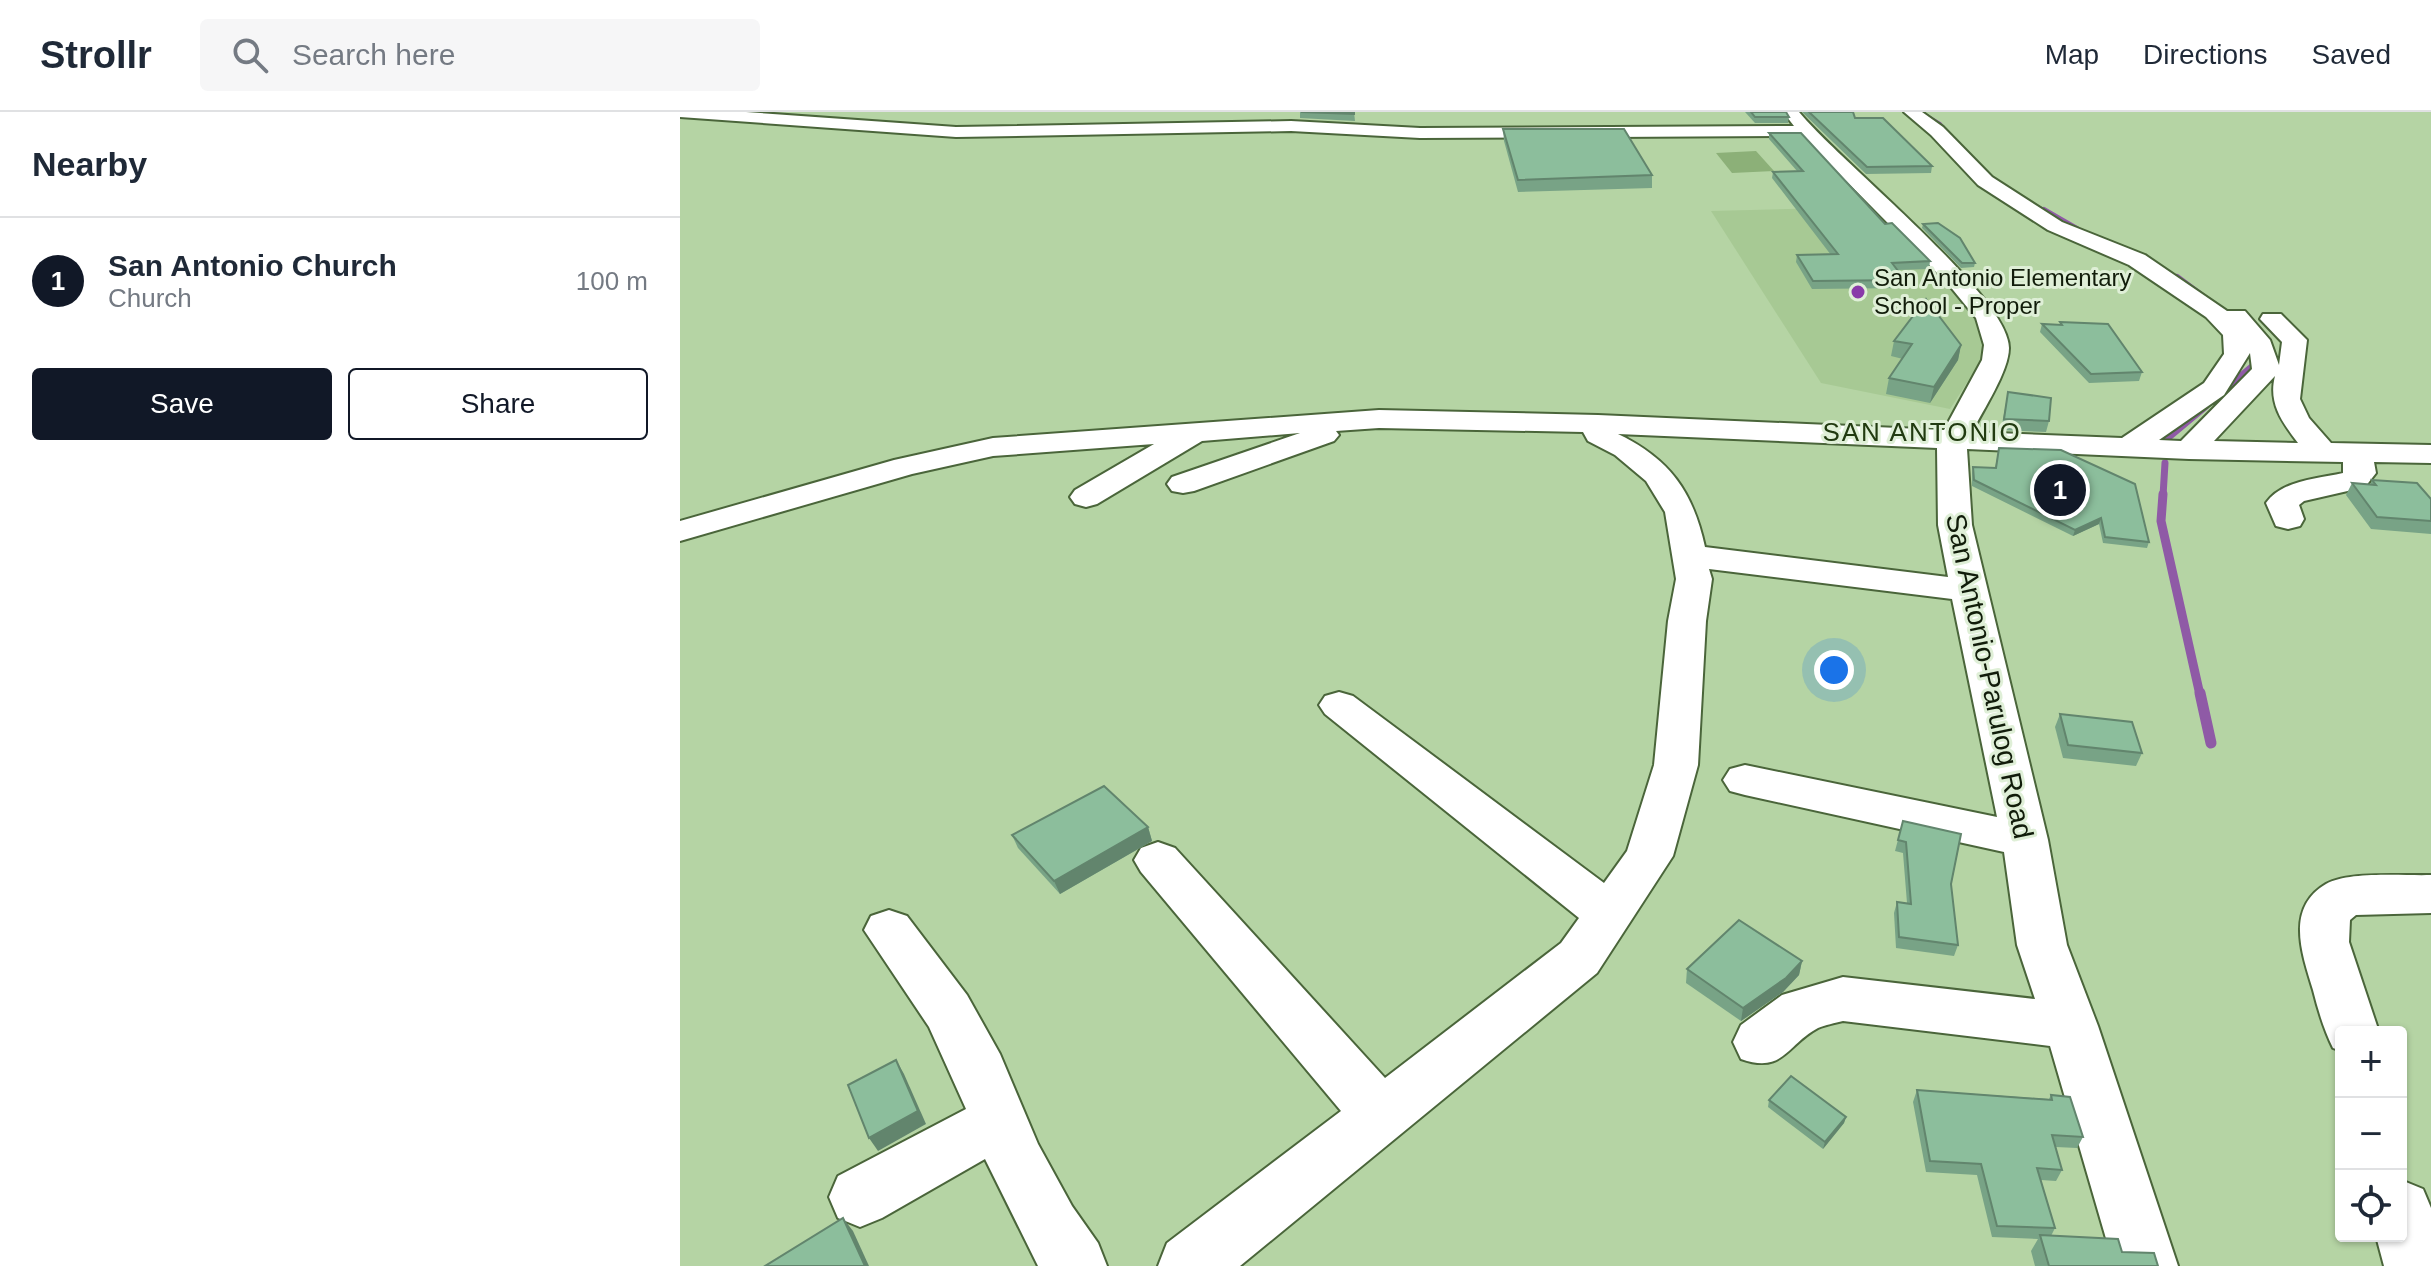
<!DOCTYPE html>
<meta charset="utf-8">
<style>
:root{--surface:#fff;--page:#f6f6f7;--text:#1f2937;--muted:#747a83;--line:#e0e1e3;--accent:#111827}
body{margin:0;font-family:Arial,sans-serif;background:var(--page);color:var(--text)}
.controls{position:absolute;right:24px;bottom:24px;display:grid;overflow:hidden;border-radius:8px;box-shadow:0 2px 6px #0004}
.controls button{width:72px;height:72px;display:grid;place-items:center;padding:0;border:0;border-bottom:2px solid var(--line);background:var(--surface);color:var(--text);font:40px sans-serif}
.you{position:absolute;left:1154px;top:558px;width:28px;height:28px;margin:-20px;border:6px solid #fff;border-radius:50%;background:#1a73e8;box-shadow:0 0 0 12px #1a73e833}
.badge{display:grid;place-items:center;width:52px;height:52px;border-radius:50%;background:var(--accent);color:#fff;font-size:26px;font-weight:700}
.pin{position:absolute;translate:-50% -50%;border:4px solid #fff;box-shadow:0 2px 8px #0006}
.list{margin:0;padding:0;list-style:none}
h2{display:flex;justify-content:space-between;align-items:center;height:104px;margin:0;padding:0 32px;font-size:34px}
h2 small{font-size:26px;font-weight:400;color:var(--muted)}
.list li{display:grid;grid-template-columns:52px 1fr auto;gap:24px;align-items:center;box-sizing:border-box;height:128px;padding:0 32px;border-top:2px solid var(--line)}
.list b{display:block;font-size:30px;white-space:nowrap}
.list p{margin:0;font-size:26px;white-space:nowrap;color:var(--muted)}
.list em{font-size:26px;font-style:normal;color:var(--muted)}
.actions{display:flex;gap:16px;padding:24px 32px}
.actions a{flex:1;padding:18px 0;border:2px solid var(--accent);border-radius:8px;text-align:center;font-size:28px;color:var(--accent)}
.actions .main{background:var(--accent);color:#fff}
.icon{flex:none;width:44px;height:44px;fill:none;stroke:currentColor;stroke-width:2;stroke-linecap:round;stroke-linejoin:round}
.map{position:relative;flex:none;width:1751px;height:1154px;overflow:hidden}
header{display:flex;align-items:center;gap:48px;box-sizing:border-box;height:112px;padding:0 40px;background:var(--surface);border-bottom:2px solid var(--line)}
header strong{font-size:38px}
nav{display:flex;gap:44px;margin-inline-start:auto;font-size:28px}
.search{width:560px;height:72px;background:var(--page);display:flex;align-items:center;gap:20px;box-sizing:border-box;padding:0 28px;border-radius:8px;color:var(--muted);font-size:30px}
main{display:flex}
aside{flex:1;background:var(--surface)}
.map>svg:first-child{display:block}
.built{fill:#a7c994}
.green{fill:#8cb078}
.lines{fill:none;stroke-linecap:round;stroke-linejoin:round}
.stream-far4{stroke:#8f5aa6;stroke-width:4}
.stream-far3{stroke:#8f5aa6;stroke-width:6}
.stream-far2{stroke:#8f5aa6;stroke-width:7}
.stream-far1{stroke:#8f5aa6;stroke-width:9}
.stream{stroke:#8f5aa6;stroke-width:11}
.minor-casing{stroke:#4a653a;stroke-width:4}
.minor{fill:#fff;fill-rule:evenodd}
.wall{fill:#78a386}
.shaded-wall{fill:#62856d}
.building{fill:#8cbe9c;stroke:#62856d;stroke-width:2}
.poi-dot{fill:#893aa9;stroke:#dfefd7;stroke-width:3}
.labels{text-anchor:middle;stroke-width:6;stroke-linejoin:round;paint-order:stroke}
.far-poi-label{font-size:24px;fill:#111c0a;stroke:#dfefd7;text-anchor:start}
.far-quarter-label{font-size:26px;letter-spacing:2px;fill:#213a10;stroke:#dfefd7}
.street-label{font-size:28px;fill:#111c0a;stroke:#dfefd7}
</style>
<header>
<strong>Strollr</strong>
<div class="search"><svg class="icon" aria-label="search" viewBox="0 0 24 24"><circle cx="10" cy="10" r="6"/><path d="M15 15l6 6"/></svg>Search here</div>
<nav><a>Map</a><a>Directions</a><a>Saved</a></nav>
</header>
<main>
<aside>
<h2>Nearby<small></small></h2>
<ul class="list">
<li><span class="badge">1</span><div><b>San Antonio Church</b><p>Church</p></div><em>100 m</em></li>
</ul>
<div class="actions"><a class="main">Save</a><a>Share</a></div>
</aside>
<div class="map">
<svg width="1751" height="1154" viewBox="0 0 1751 1154">
<rect width="100%" height="100%" fill="#b5d4a4"/>
<path class="built" d="M 1190,95 L 1298,203 L 1307,225 L 1304,244 L 1270,297 L 1141,271 L 1031,99 Z"/>
<path class="green" d="M 1076,39 L 1094,59 L 1052,61 L 1036,41 Z"/>
<g class="lines">
<g class="stream-far4">
<path d="M 1240,0 L 1260,12 L 1280,34"/>
<path d="M 1358,95 L 1367,100"/>
</g>
<g class="stream-far3">
<path d="M 1364,98 L 1397,117"/>
<path d="M 1497,165 L 1548,203"/>
</g>
<g class="stream-far2">
<path d="M 1541,281 L 1573,254 L 1575,244"/>
<path d="M 1484,329 L 1526,294"/>
<path d="M 1483,384 L 1485,351"/>
</g>
<path class="stream-far1" d="M 1483,382 L 1481,409 L 1520,583"/>
<path class="stream" d="M 1520,581 L 1531,631"/>
<g class="minor-casing">
<g id="minor">
<path d="M 0,0 L 66,0 L 276,15 L 611,9 L 740,16 L 1114,14 L 1103,0 L 1119,0 C 1159,49 1329,184 1329,236 C 1329,259 1303,298 1292,320 L 1442,326 L 1524,271 L 1544,242 L 1543,223 L 1526,205 L 1449,153 L 1368,118 L 1298,73 L 1251,23 L 1224,0 L 1242,0 L 1263,15 L 1312,65 L 1382,110 L 1465,143 L 1547,199 L 1565,199 L 1590,228 L 1599,253 L 1602,230 L 1580,207 L 1583,202 L 1601,202 L 1627,228 L 1620,287 L 1629,306 L 1651,331 L 1751,333 L 1751,351 L 1694,350 L 1696,361 L 1685,375 L 1624,389 L 1619,393 L 1624,407 L 1620,414 L 1608,417 L 1596,414 L 1586,391 C 1602,368 1637,367 1663,361 L 1663,350 L 1509,347 L 1287,337 L 1292,413 L 1368,728 L 1387,833 L 1418,914 L 1498,1154 L 1434,1154 L 1370,934 L 1163,909 C 1155,911 1145,913 1138,916 C 1106,933 1104,962 1061,947 L 1053,930 L 1061,913 L 1102,883 L 1163,865 L 1355,887 L 1337,833 L 1324,740 L 1065,683 L 1050,679 L 1043,668 L 1050,657 L 1065,653 L 1317,705 L 1272,487 L 1029,457 L 1032,467 L 1026,509 L 1018,653 L 993,744 L 917,861 L 560,1154 L 478,1154 L 487,1131 L 661,999 L 461,760 L 454,748 L 461,736 L 478,730 L 495,736 L 705,966 L 881,831 L 899,806 L 645,602 L 639,593 L 645,584 L 659,580 L 673,584 L 924,771 L 947,739 L 974,653 L 988,509 L 996,467 L 985,400 L 966,369 L 935,343 L 908,329 L 903,320 L 699,316 L 656,319 L 659,323 L 654,329 L 514,379 L 503,381 L 492,379 L 487,372 L 492,365 L 620,321 L 522,329 L 417,392 L 406,395 L 395,392 L 390,385 L 395,378 L 474,332 L 313,344 L 232,362 L 0,429 L 0,409 L 214,348 L 313,326 L 699,298 L 918,303 L 1264,318 L 1302,248 L 1304,233 L 1296,206 L 1269,173 L 1122,24 L 740,26 L 611,19 L 276,25 L 0,5 ZM 1570,241 L 1572,257 L 1501,329 L 1479,328 L 1544,283 ZM 1595,264 C 1588,291 1602,310 1618,331 L 1534,329 ZM 938,322 L 1257,336 L 1258,413 L 1268,465 L 1025,435 C 1013,380 990,347 938,322 Z"/>
<path d="M 1751,763 L 1751,801 L 1676,803 L 1670,808 L 1669,830 L 1699,920 L 1661,920 L 1661,939 L 1653,936 C 1644,918 1638,898 1633,878 C 1622,842 1605,796 1646,772 C 1669,759 1724,764 1751,763 Z"/>
<path d="M 209,798 L 227,804 L 287,883 L 320,942 L 358,1032 L 392,1094 L 418,1131 L 427,1154 L 358,1154 L 305,1047 L 202,1106 L 180,1115 L 158,1106 L 149,1085 L 158,1064 L 286,997 L 249,915 L 184,818 L 191,804 Z"/>
<path d="M 1721,1068 L 1743,1077 L 1751,1096 L 1751,1154 L 1704,1154 L 1696,1124 L 1721,1124 Z"/>
</g>
</g>
<use href="#minor" class="minor"/>
</g>
<g class="wall">
<path d="M 620,0 L 674,0 L 675,9 L 620,6 Z"/>
<path d="M 1065,0 L 1106,0 L 1109,5 L 1108,11 L 1075,11 Z"/>
<path d="M 1122,0 L 1173,0 L 1175,6 L 1252,54 L 1251,61 L 1186,62 Z"/>
<path d="M 823,17 L 972,63 L 972,76 L 838,80 L 824,29 Z"/>
<path d="M 1089,21 L 1205,112 L 1250,149 L 1249,157 L 1217,158 L 1225,168 L 1224,176 L 1132,177 L 1116,150 L 1117,143 L 1151,143 L 1092,66 L 1093,60 L 1117,59 L 1089,27 Z"/>
<path d="M 1243,112 L 1295,151 L 1294,155 L 1281,156 L 1242,116 Z"/>
<path d="M 1380,210 L 1462,260 L 1459,269 L 1409,271 L 1360,220 L 1362,212 L 1380,213 Z"/>
<path d="M 1214,229 L 1281,233 L 1278,248 L 1250,291 L 1206,282 L 1209,266 L 1223,247 L 1211,244 Z"/>
<path d="M 1328,280 L 1369,309 L 1366,320 L 1321,318 Z"/>
<path d="M 1319,336 L 1469,430 L 1467,436 L 1423,431 L 1419,412 L 1393,424 L 1292,374 L 1292,361 L 1293,355 L 1315,356 Z"/>
<path d="M 1692,368 L 1751,387 L 1751,422 L 1691,417 L 1666,383 L 1672,371 L 1690,373 Z"/>
<path d="M 1380,602 L 1462,641 L 1456,654 L 1383,646 L 1375,615 Z"/>
<path d="M 1223,709 L 1271,772 L 1278,833 L 1274,844 L 1216,836 L 1214,801 L 1217,790 L 1227,791 L 1223,741 L 1215,739 Z"/>
<path d="M 468,715 L 472,729 L 380,782 L 338,736 L 332,723 Z"/>
<path d="M 1122,849 L 1119,863 L 1103,880 L 1061,909 L 1006,871 L 1007,857 Z"/>
<path d="M 1237,978 L 1369,987 L 1371,983 L 1403,1025 L 1397,1036 L 1376,1035 L 1382,1058 L 1376,1069 L 1361,1068 L 1375,1116 L 1371,1124 L 1442,1140 L 1478,1154 L 1355,1154 L 1351,1139 L 1358,1127 L 1312,1125 L 1297,1063 L 1246,1060 L 1233,990 Z"/>
<path d="M 1089,988 L 1166,1005 L 1164,1011 L 1143,1037 L 1088,995 Z"/>
</g>
<g class="shaded-wall">
<path d="M 1281,233 L 1278,248 L 1250,291 L 1254,275 Z"/>
<path d="M 1421,406 L 1419,412 L 1393,424 L 1395,418 Z"/>
<path d="M 468,715 L 472,729 L 380,782 L 374,769 Z"/>
<path d="M 1122,849 L 1119,863 L 1103,880 L 1061,909 L 1063,896 Z"/>
<path d="M 216,948 L 224,962 L 246,1012 L 198,1039 L 189,1026 Z"/>
<path d="M 1166,1005 L 1164,1011 L 1143,1037 L 1145,1030 Z"/>
<path d="M 163,1106 L 173,1119 L 189,1154 L 185,1154 Z"/>
</g>
<g class="building">
<path d="M 621,0 L 674,0 L 674,2 Z"/>
<path d="M 1071,0 L 1106,0 L 1109,5 L 1075,5 Z"/>
<path d="M 1129,0 L 1173,0 L 1175,6 L 1203,6 L 1252,54 L 1187,55 Z"/>
<path d="M 823,17 L 944,17 L 972,63 L 838,68 Z"/>
<path d="M 1089,21 L 1121,21 L 1205,112 L 1212,111 L 1250,149 L 1212,151 L 1225,168 L 1133,169 L 1117,143 L 1158,142 L 1093,60 L 1123,59 Z"/>
<path d="M 1258,111 L 1280,126 L 1295,151 L 1282,151 L 1243,112 Z"/>
<path d="M 1246,187 L 1281,233 L 1254,275 L 1209,266 L 1232,232 L 1214,229 Z"/>
<path d="M 1380,210 L 1428,212 L 1462,260 L 1411,262 L 1362,212 L 1382,213 Z"/>
<path d="M 1328,280 L 1371,286 L 1369,309 L 1324,307 Z"/>
<path d="M 1319,336 L 1381,338 L 1455,372 L 1469,430 L 1425,425 L 1421,406 L 1395,418 L 1294,368 L 1293,355 L 1316,356 Z"/>
<path d="M 1692,368 L 1737,371 L 1751,387 L 1751,409 L 1697,405 L 1672,371 L 1696,373 Z"/>
<path d="M 1380,602 L 1452,610 L 1462,641 L 1388,633 Z"/>
<path d="M 424,674 L 468,715 L 374,769 L 332,723 Z"/>
<path d="M 1223,709 L 1281,722 L 1271,772 L 1278,833 L 1219,825 L 1217,790 L 1231,792 L 1226,730 L 1218,728 Z"/>
<path d="M 1059,808 L 1122,849 L 1106,866 L 1063,896 L 1007,857 Z"/>
<path d="M 216,948 L 238,999 L 189,1026 L 168,973 Z"/>
<path d="M 1111,964 L 1166,1005 L 1145,1030 L 1089,988 Z"/>
<path d="M 1237,978 L 1372,988 L 1371,983 L 1390,985 L 1403,1025 L 1372,1023 L 1382,1058 L 1357,1056 L 1375,1116 L 1317,1114 L 1301,1052 L 1250,1049 Z"/>
<path d="M 163,1106 L 185,1154 L 85,1154 Z"/>
<path d="M 1360,1123 L 1438,1127 L 1442,1140 L 1474,1141 L 1478,1154 L 1369,1154 Z"/>
</g>
<circle class="poi-dot" cx="1178" cy="180" r="8"/>
<g class="labels">
<g class="far-poi-label">
<text x="1194" y="174">San Antonio Elementary<tspan x="1194" dy="28">School - Proper</tspan></text>
</g>
<g class="far-quarter-label">
<text x="1242" y="329">SAN ANTONIO</text>
</g>
<g class="street-label">
<text transform="translate(1310 564) rotate(78)" y="10">San Antonio-Parulog Road</text>
</g>
</g>
</svg>
<div class="controls">
<button>+</button>
<button>−</button>
<button><svg class="icon" aria-label="locate" viewBox="0 0 24 24"><circle cx="12" cy="12" r="6"/><path d="M12 2v4M12 18v4M2 12h4M18 12h4"/></svg></button>
</div>
<div class="you"></div>
<div class="pin badge" style="left:1380px;top:378px">1</div>
</div>
</main>
